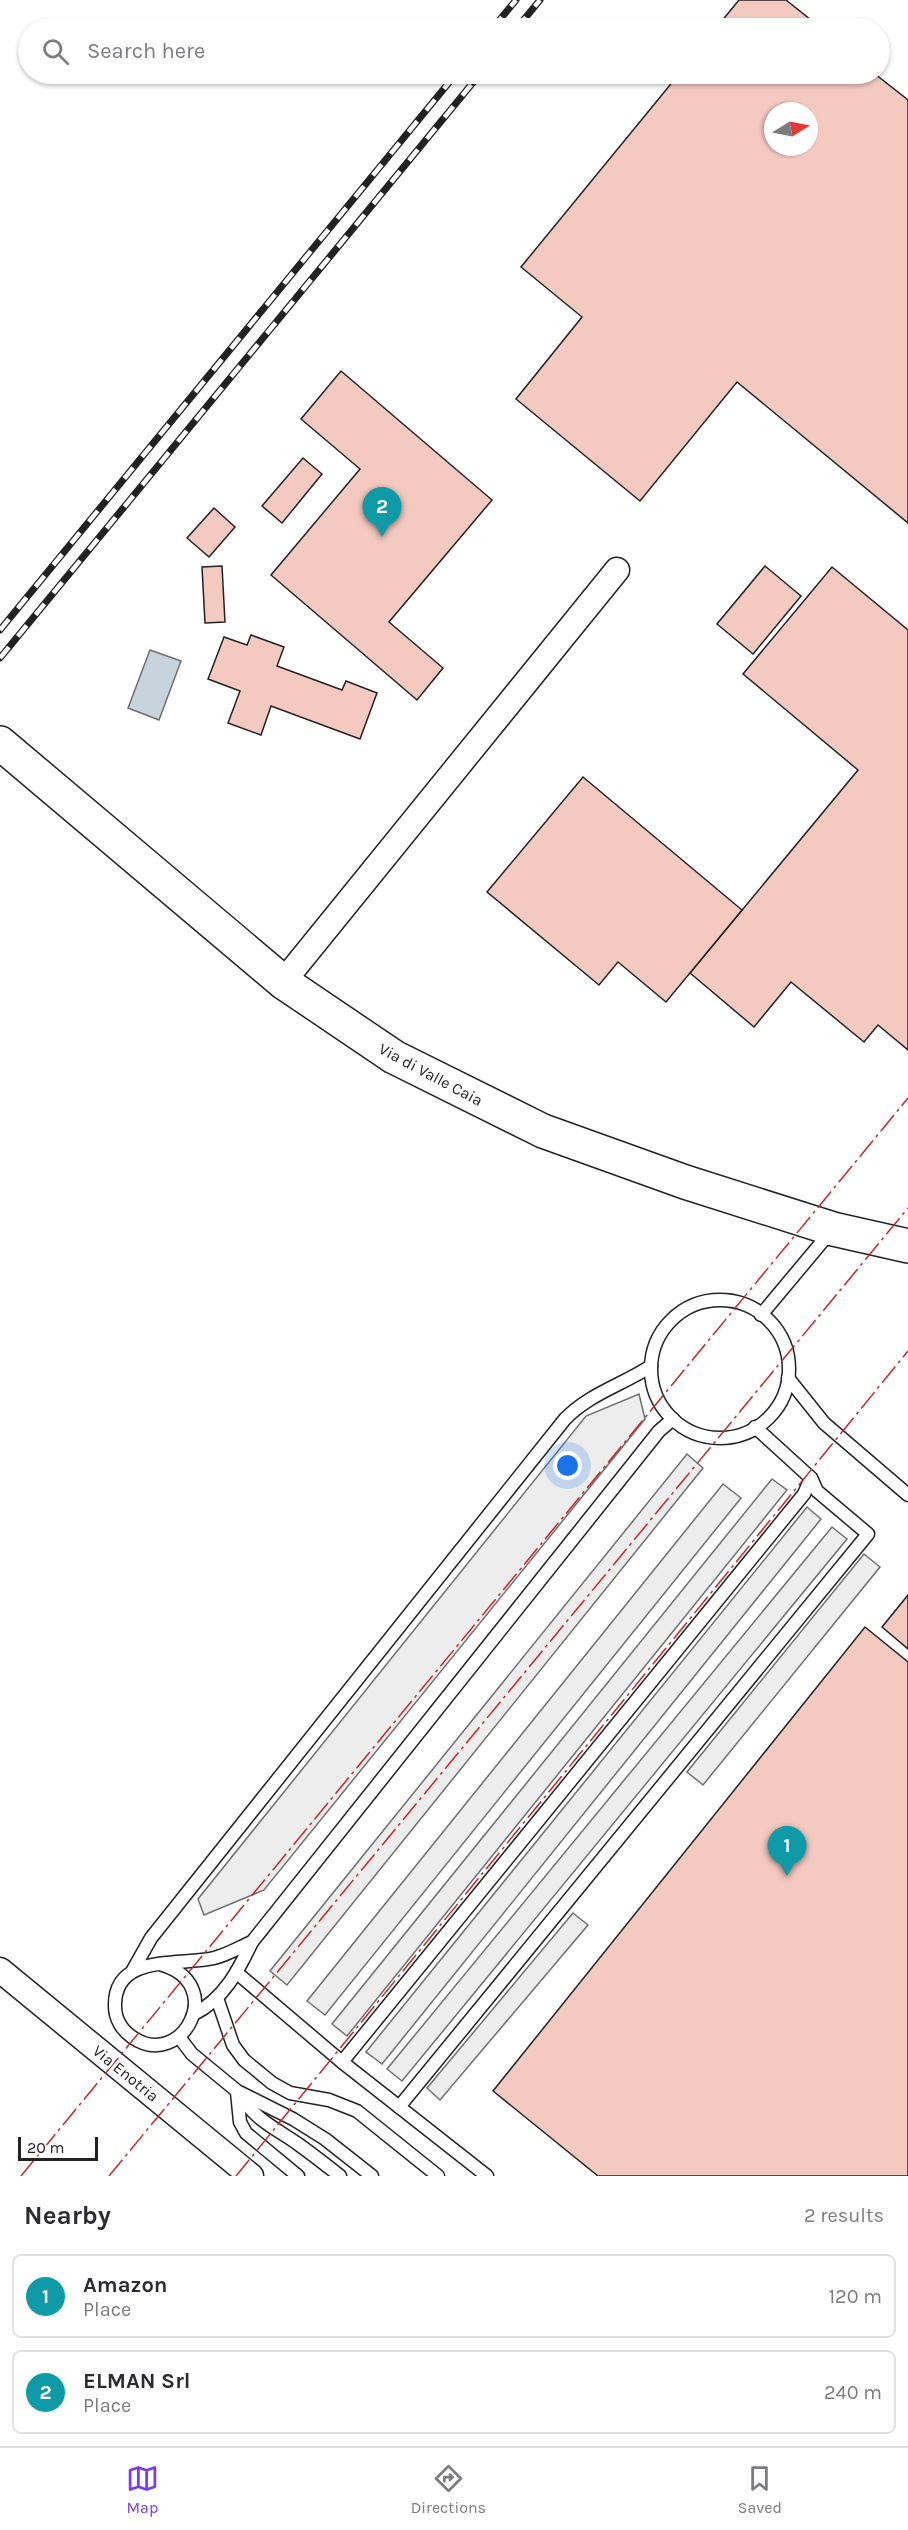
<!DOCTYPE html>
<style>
:root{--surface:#fff;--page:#f7f7f7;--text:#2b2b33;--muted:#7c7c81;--line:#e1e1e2;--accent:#7c3aed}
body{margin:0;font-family:Karla,sans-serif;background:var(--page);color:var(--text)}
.compass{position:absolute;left:764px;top:102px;width:54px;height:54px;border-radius:50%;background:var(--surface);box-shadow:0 2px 4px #0004;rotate:80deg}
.scale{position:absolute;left:18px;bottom:15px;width:80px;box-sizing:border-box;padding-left:6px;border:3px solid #222;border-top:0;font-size:16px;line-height:21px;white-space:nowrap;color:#222;-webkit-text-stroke:4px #fff;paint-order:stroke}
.you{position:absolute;left:568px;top:1466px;width:21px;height:21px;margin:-15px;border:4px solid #fff;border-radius:50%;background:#1a73e8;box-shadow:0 0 0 9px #1a73e833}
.badge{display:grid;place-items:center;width:39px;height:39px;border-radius:50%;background:var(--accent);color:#fff;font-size:20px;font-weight:700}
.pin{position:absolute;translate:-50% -50px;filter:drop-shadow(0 2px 3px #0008)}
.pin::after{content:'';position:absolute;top:32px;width:21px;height:18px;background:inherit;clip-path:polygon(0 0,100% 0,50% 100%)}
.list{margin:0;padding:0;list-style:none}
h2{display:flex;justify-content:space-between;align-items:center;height:78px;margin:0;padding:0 24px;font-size:26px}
h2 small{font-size:20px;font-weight:400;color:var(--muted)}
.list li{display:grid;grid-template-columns:39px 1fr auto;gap:18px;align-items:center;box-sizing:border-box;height:84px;margin:0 12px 12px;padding:0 12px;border:2px solid var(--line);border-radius:9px}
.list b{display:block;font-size:22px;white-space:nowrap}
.list p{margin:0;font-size:20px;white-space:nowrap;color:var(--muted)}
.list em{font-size:20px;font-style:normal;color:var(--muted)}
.icon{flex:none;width:33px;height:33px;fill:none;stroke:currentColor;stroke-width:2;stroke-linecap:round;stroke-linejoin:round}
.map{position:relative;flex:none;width:908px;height:2176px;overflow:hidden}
.search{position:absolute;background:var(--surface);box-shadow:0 2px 4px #0004;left:18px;right:18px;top:18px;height:66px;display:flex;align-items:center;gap:15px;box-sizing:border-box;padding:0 21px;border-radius:33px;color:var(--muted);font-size:22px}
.sheet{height:270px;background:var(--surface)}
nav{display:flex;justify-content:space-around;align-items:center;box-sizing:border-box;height:84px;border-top:2px solid var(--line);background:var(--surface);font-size:16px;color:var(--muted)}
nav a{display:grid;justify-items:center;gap:3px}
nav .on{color:var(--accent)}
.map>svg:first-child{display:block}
.parking{fill:#ededed;stroke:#6f6f6f;stroke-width:1.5}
.water{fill:#c7d3dd;stroke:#6f6f6f;stroke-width:1.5}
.building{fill:#f3c9c0;stroke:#222;stroke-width:1.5;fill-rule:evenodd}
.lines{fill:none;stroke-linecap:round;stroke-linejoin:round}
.lane-casing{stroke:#222;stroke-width:15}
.street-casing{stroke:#222;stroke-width:27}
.secondary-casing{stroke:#222;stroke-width:36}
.lane{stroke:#fff;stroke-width:12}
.street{stroke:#fff;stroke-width:24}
.secondary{stroke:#fff;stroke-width:33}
.rail-casing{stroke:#222;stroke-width:7}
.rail{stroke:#fff;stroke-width:4.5;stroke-dasharray:14;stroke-linecap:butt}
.power{stroke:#c62828;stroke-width:1.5;stroke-dasharray:21 4.5 3 4.5;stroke-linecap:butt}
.labels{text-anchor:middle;stroke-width:4.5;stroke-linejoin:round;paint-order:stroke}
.street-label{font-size:16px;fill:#222;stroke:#fff}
</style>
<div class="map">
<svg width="908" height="2176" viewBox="0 0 908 2176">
<rect width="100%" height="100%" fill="#fff"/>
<g class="parking">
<path d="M 639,1394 L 645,1419 L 264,1890 L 204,1915 L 198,1899 L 586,1416 Z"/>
<path d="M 687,1454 L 703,1468 L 287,1985 L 270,1971 Z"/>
<path d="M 772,1479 L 787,1490 L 347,2036 L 332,2024 Z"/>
<path d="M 723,1484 L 741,1498 L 325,2015 L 307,2001 Z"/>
<path d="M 807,1507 L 821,1519 L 382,2064 L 366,2052 Z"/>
<path d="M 832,1527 L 847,1539 L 402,2081 L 387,2069 Z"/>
<path d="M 864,1554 L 880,1567 L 703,1785 L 687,1772 Z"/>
<path d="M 573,1913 L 588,1925 L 440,2100 L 427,2088 Z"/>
</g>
<path class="water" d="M 150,650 L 181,661 L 159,720 L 128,708 Z"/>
<g class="building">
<path d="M 739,0 L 786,0 L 821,28 L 716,28 Z"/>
<path d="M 679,74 L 875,74 L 908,100 L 908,523 L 737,382 L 640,501 L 516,399 L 582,317 L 521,267 ZM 773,111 L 809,111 L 809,147 L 773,147 Z"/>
<path d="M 341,371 L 492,500 L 389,622 L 443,668 L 417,700 L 271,575 L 360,469 L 301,419 Z"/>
<path d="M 303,458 L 322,474 L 282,523 L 262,506 Z"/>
<path d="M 214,508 L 235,527 L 209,557 L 187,538 Z"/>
<path d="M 222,566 L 225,622 L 205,623 L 202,567 Z"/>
<path d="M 765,566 L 801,596 L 753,654 L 717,624 Z"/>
<path d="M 832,567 L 908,630 L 908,1050 L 878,1025 L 864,1042 L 791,982 L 754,1027 L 690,973 L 858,770 L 743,674 Z"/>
<path d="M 251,635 L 284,647 L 277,666 L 342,690 L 346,681 L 377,693 L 360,739 L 271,706 L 261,735 L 228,723 L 240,691 L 208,679 L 224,637 L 247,645 Z"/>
<path d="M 583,777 L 742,910 L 666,1002 L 618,962 L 599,985 L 487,892 Z"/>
<path d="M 908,1595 L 908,1649 L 882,1627 Z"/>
<path d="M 865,1627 L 908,1662 L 908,2176 L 598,2176 L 493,2091 Z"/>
</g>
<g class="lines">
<g class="lane-casing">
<g id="lane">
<circle cx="720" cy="1369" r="69"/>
<path d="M 761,1315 L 832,1230"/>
<path d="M 788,1378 L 824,1423 L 908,1495"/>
<path d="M 159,1964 C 230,1982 182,2072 132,2037 C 122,2030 115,2019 115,2006 C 114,1953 180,1966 214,1958 C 227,1955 240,1947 252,1942"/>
<path d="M 133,1970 L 151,1938 L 565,1419 C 589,1394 622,1385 651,1366"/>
<path d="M 237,1973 L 342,2062 L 487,2176"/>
<path d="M 217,1998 L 233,2045 L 244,2060 L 272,2083 L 290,2093 L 329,2100 L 357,2111 L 438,2176"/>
<path d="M 194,2014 C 224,1999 238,1971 252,1942 L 659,1431 L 673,1419"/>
<path d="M 179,2037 L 192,2054 L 237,2091 L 293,2119 L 325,2139 L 372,2176"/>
<path d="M 342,2062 L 804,1494 L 811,1478"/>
<path d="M 237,2092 L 240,2122 L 246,2133 L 298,2176"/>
<path d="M 238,2092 C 257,2122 271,2125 298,2144 C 312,2154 326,2165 340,2176"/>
<path d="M 399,2107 L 868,1534 L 817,1491 L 811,1478 L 755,1427"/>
</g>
</g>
<g class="street-casing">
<g id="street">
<path d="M 283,982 L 617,570"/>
<path d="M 0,1970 L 251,2176"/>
</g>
</g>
<g class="secondary-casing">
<path id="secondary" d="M 0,743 L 283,982 L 394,1057 L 543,1131 L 685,1182 L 833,1229 L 908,1246"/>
</g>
<use href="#lane" class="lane"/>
<use href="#street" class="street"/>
<use href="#secondary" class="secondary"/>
<g class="rail-casing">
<g id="rail">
<path d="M 493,28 L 516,0"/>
<path d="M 517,28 L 540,0"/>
<path d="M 0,630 L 456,74"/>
<path d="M 0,658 L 480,74"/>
</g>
</g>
<use href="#rail" class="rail"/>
<g class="power">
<path d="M 21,2176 L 908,1098"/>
<path d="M 109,2176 L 908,1208"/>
<path d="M 236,2176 L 908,1351"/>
</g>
</g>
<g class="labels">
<g class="street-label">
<text transform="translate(431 1074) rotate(28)" y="6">Via di Valle Caia</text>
<text transform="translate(126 2073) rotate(39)" y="6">Via Enotria</text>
</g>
</g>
</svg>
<svg class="compass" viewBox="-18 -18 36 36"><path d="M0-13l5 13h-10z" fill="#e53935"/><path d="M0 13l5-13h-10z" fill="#7c7c81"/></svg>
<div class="scale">20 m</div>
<div class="you"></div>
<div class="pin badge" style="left:787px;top:1876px;background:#0f9aa8">1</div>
<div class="pin badge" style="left:382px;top:537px;background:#0f9aa8">2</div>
<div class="search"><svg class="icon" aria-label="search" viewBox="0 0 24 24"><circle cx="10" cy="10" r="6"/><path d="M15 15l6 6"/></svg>Search here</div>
</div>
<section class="sheet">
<h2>Nearby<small>2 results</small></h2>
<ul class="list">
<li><span class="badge" style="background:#0f9aa8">1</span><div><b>Amazon</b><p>Place</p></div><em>120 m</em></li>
<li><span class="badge" style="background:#0f9aa8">2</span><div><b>ELMAN Srl</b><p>Place</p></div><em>240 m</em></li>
</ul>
</section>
<nav>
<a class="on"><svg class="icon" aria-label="map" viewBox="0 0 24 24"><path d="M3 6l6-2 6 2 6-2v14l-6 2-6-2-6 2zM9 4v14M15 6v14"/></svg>Map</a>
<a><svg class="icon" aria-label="directions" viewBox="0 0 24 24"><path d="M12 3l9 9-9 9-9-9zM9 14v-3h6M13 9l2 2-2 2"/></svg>Directions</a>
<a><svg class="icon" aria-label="saved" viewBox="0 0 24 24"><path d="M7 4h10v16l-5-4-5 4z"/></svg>Saved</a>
</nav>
